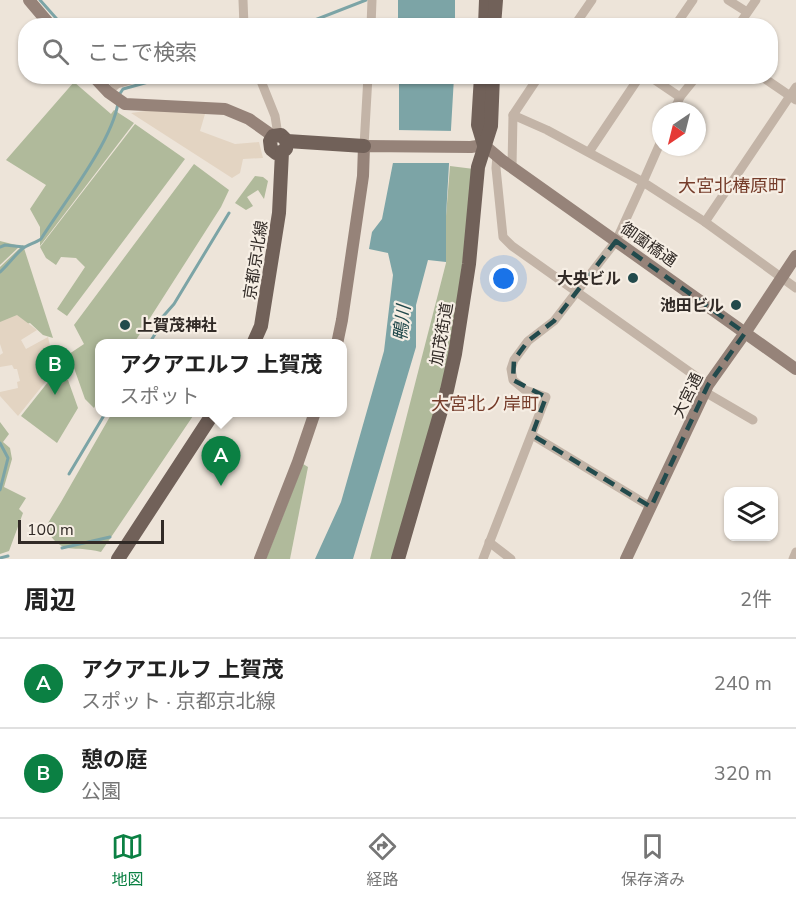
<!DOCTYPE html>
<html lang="ja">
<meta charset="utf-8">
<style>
:root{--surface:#fff;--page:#f6f6f6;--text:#222;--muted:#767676;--line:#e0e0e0;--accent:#0b8043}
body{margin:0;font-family:"Nunito Sans","Noto Sans JP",sans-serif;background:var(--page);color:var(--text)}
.controls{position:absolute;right:18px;bottom:18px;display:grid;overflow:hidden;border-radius:12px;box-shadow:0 2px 4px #0004}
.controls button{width:54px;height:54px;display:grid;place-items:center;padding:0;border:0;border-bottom:2px solid var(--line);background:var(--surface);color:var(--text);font:30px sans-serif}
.compass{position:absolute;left:652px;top:102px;width:54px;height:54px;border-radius:50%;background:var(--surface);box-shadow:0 2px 4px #0004;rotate:215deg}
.scale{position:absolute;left:18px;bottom:15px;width:146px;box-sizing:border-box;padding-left:6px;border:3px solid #312a26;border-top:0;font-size:16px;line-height:21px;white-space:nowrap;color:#312a26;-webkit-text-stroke:4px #f6eee4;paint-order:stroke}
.you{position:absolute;left:504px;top:279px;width:21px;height:21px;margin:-15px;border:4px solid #fff;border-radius:50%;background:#1a73e8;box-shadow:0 0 0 9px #1a73e833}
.badge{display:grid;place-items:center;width:39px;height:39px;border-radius:50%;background:var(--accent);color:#fff;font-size:20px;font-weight:700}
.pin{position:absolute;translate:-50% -50px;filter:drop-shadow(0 2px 3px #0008)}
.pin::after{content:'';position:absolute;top:32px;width:21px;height:18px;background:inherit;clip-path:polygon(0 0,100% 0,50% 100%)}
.popup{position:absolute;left:95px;top:339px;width:252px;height:78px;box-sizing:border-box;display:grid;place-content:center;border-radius:12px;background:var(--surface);filter:drop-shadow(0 2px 4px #0005);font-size:20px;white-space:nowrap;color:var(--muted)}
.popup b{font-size:22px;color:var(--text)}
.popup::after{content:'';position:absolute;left:50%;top:100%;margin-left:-12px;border:12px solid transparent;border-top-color:var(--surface)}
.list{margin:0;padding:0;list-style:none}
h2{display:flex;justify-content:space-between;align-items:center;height:78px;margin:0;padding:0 24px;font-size:26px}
h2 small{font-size:20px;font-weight:400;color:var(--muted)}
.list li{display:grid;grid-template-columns:39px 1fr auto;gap:18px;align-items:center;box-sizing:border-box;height:90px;padding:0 24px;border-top:2px solid var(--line)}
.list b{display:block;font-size:22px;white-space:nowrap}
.list p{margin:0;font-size:20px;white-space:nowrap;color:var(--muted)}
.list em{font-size:20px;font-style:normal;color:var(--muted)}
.icon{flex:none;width:33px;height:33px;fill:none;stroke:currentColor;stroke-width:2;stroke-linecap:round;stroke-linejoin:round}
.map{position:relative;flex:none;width:796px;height:559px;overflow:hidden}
.search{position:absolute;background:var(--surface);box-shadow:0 2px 4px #0004;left:18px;right:18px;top:18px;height:66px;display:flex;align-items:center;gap:15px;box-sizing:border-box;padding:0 21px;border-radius:24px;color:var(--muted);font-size:22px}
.sheet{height:258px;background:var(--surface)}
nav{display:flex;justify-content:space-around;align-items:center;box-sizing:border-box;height:84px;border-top:2px solid var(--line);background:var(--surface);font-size:16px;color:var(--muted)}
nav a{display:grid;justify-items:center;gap:3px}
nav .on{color:var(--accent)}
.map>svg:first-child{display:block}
.green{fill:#b0ba9b}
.plaza{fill:#e3d4c2}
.water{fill:#7ca4a6}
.pier{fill:#ede4d9}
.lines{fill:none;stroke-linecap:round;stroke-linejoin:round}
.stream{stroke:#7ca4a6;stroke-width:3}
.street{stroke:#c3b4a7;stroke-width:9}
.secondary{stroke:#968379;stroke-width:12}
.primary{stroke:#716159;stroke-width:14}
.marked{fill:none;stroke:#224a4c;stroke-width:4.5;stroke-dasharray:12 8;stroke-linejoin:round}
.poi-dot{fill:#224a4c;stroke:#f6eee4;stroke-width:2}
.labels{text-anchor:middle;stroke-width:4.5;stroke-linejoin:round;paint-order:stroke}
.street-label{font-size:16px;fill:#312a26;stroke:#f6eee4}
.poi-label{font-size:16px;font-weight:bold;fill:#312a26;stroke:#f6eee4;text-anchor:end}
.neighbourhood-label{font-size:18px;fill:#753c2a;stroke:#f6eee4}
.water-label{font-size:18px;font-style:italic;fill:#224a4c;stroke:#f6eee4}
</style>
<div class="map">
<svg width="796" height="559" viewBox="0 0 796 559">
<rect width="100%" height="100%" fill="#ede4d9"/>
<g class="green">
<path d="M 74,82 L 111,114 L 114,110 L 134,123 L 40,246 L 40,227 L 30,209 L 46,185 L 6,160 Z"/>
<path d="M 135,124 L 185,159 L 67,316 L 57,309 L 85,267 L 76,258 L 61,257 L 56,265 L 46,258 L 40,247 Z"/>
<path d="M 194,164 L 229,190 L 221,207 L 134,343 L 100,344 L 99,399 L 94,408 L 85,399 L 69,354 L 84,344 L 74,325 Z"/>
<path d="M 450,166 L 474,169 L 451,356 L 393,559 L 370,559 L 446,263 L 446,216 Z"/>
<path d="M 255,176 L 263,177 L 268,181 L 264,199 L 258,190 L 247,197 L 253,206 L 246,210 L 235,203 Z"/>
<path d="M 0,241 L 20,246 L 0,265 Z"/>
<path d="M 23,245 L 53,338 L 43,335 L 30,323 L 0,333 L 0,267 Z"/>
<path d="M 52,371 L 68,380 L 78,408 L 57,443 L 21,416 L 48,382 Z"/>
<path d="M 112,413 L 195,413 L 101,552 C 72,544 64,558 45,528 L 61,502 Z"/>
<path d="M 0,422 L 9,434 L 3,442 L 10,448 L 12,459 L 4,487 L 26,498 L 19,509 L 23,513 L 9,551 L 0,554 Z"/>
<path d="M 303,464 L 308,467 L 290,559 L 266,559 Z"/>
</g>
<g class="plaza">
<path d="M 152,110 L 205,114 L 200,131 L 235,144 L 259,142 L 263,158 L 243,159 L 240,173 L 232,178 L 131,113 Z"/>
<path d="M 17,315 L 37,330 L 21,340 L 26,349 L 48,337 L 53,359 L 47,380 L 18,416 L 0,396 L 0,392 L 18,388 L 17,382 L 20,381 L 17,369 L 14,369 L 12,365 L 0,367 L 0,355 L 3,353 L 0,344 L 0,322 Z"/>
</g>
<g class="water">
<rect x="398" y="0" width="57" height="25"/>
<path d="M 399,77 L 454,77 L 446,216 L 446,262 L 428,260 L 416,305 L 416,347 L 353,559 L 315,559 L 341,502 L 384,351 L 393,275 L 388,253 L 369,249 L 372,232 L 382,219 L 399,132 Z"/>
</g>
<path class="pier" d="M 396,130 L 455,131 L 453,163 L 390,163 Z"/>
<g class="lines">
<g class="stream">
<path d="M 40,0 L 63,26"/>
<path d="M 302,25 L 366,0"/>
<path d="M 106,76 L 113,86"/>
<path d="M 119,95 L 123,89 L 170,76"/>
<path d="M 0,247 L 5,245 L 24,247"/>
<path d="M 0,272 C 8,265 14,256 22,249 C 27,245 35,243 41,239 C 63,204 112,142 118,103"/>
<path d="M 149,344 L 158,329 L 159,321 L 174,304 L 229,213"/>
<path d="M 0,443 L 8,458 L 0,490"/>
<path d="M 69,474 L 106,412"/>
<path d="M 62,548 L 110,537"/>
<path d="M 0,558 L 8,556"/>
</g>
<g class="street">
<path d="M 243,0 L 244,26"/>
<path d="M 728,0 L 747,12"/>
<path d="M 371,26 L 372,0"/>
<path d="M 574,26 L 592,0"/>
<path d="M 675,26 L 693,0"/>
<path d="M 738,26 L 756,0"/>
<path d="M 259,76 L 275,116 L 278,135"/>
<path d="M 649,76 L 680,97"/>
<path d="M 761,76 L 796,100"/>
<path d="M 108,92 L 117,84 L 144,76"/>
<path d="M 674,111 L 680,97 L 697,76"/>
<path d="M 661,141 L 643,182 L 705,222 L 796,288"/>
<path d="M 364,146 L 368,76"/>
<path d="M 589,152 L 640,76"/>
<path d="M 497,155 L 496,168 L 503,237 L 512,246 L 708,385"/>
<path d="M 512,167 L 513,115 L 539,76"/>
<path d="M 705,222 L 796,87"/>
<path d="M 705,392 L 753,420"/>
<path d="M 532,435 L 651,507"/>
<path d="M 489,542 L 511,559"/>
<path d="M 483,559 L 546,397 L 525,390 L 513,380 L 511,369 L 514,360 L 528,341 L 554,321 L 616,241 L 643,182 L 547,130 L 513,115"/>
<path d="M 793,559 L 796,552"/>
</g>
<g class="secondary">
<path d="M 29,0 L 51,26"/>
<path d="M 93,76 L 108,92 L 125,104 L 225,109 L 249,119 L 273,136"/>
<path d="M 337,344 L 342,320 L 363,176 L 364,146 L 471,147 L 484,145 L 503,161 L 796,369"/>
<path d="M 260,559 L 298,462 L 315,412"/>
<path d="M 626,559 L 708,385 L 745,333 L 796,256"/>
</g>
<g class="primary">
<path d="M 485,26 L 486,0"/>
<path d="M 494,26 L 496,0"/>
<path d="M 481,76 L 478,125 L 484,145"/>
<path d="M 282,152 L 276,153 L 271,149 L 270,141 L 273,136 L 281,135 L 287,141 L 364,146"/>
<path d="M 253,344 L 261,326 L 279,213 L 282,152 L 286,149 L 287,141"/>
<path d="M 118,559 L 214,412"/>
<path d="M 398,559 L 447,390 L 455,354 L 469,264 L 478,167 L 491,126 L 493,76"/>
</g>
</g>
<path class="marked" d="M 616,241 L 745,333 L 708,385 L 651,507 L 532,435 L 546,397 L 513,380 L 514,360 L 528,341 L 554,321 Z"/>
<g class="poi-dot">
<circle cx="633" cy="278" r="6"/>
<circle cx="736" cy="305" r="6"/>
<circle cx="125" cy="325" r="6"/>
</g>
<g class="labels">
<g class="street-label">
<text transform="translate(649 244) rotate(35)" y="6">御薗橋通</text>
<text transform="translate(255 260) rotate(-81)" y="6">京都京北線</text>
<text transform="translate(441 334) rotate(-80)" y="6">加茂街道</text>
<text transform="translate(687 395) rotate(-64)" y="6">大宮通</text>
</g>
<g class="poi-label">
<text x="621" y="284">大央ビル</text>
<text x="724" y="311">池田ビル</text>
<text x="137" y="331" text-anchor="start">上賀茂神社</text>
</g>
<g class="neighbourhood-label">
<text x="732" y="192">大宮北椿原町</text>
<text x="485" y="410">大宮北ノ岸町</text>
</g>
<g class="water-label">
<text transform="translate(402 323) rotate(-84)" y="6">鴨川</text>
</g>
</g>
</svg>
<div class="controls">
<button><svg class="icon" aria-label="layers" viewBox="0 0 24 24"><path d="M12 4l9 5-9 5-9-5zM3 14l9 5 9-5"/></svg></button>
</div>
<svg class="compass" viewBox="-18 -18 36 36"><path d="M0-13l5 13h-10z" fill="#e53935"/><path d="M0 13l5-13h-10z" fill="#767676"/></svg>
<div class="scale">100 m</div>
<div class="you"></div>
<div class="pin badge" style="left:221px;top:486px">A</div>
<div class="popup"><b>アクアエルフ 上賀茂</b>スポット</div>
<div class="pin badge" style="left:55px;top:395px">B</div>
<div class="search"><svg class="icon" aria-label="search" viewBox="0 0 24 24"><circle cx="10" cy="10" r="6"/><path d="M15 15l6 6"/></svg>ここで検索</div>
</div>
<section class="sheet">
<h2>周辺<small>2件</small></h2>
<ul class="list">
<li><span class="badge">A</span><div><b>アクアエルフ 上賀茂</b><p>スポット · 京都京北線</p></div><em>240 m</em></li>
<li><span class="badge">B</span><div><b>憩の庭</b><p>公園</p></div><em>320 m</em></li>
</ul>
</section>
<nav>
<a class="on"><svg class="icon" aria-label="map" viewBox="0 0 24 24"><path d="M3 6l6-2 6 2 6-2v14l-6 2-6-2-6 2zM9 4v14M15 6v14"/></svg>地図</a>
<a><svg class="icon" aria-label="directions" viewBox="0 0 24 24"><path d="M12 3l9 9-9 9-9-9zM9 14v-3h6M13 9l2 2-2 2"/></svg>経路</a>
<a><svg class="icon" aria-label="saved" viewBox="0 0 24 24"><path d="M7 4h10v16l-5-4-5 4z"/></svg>保存済み</a>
</nav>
